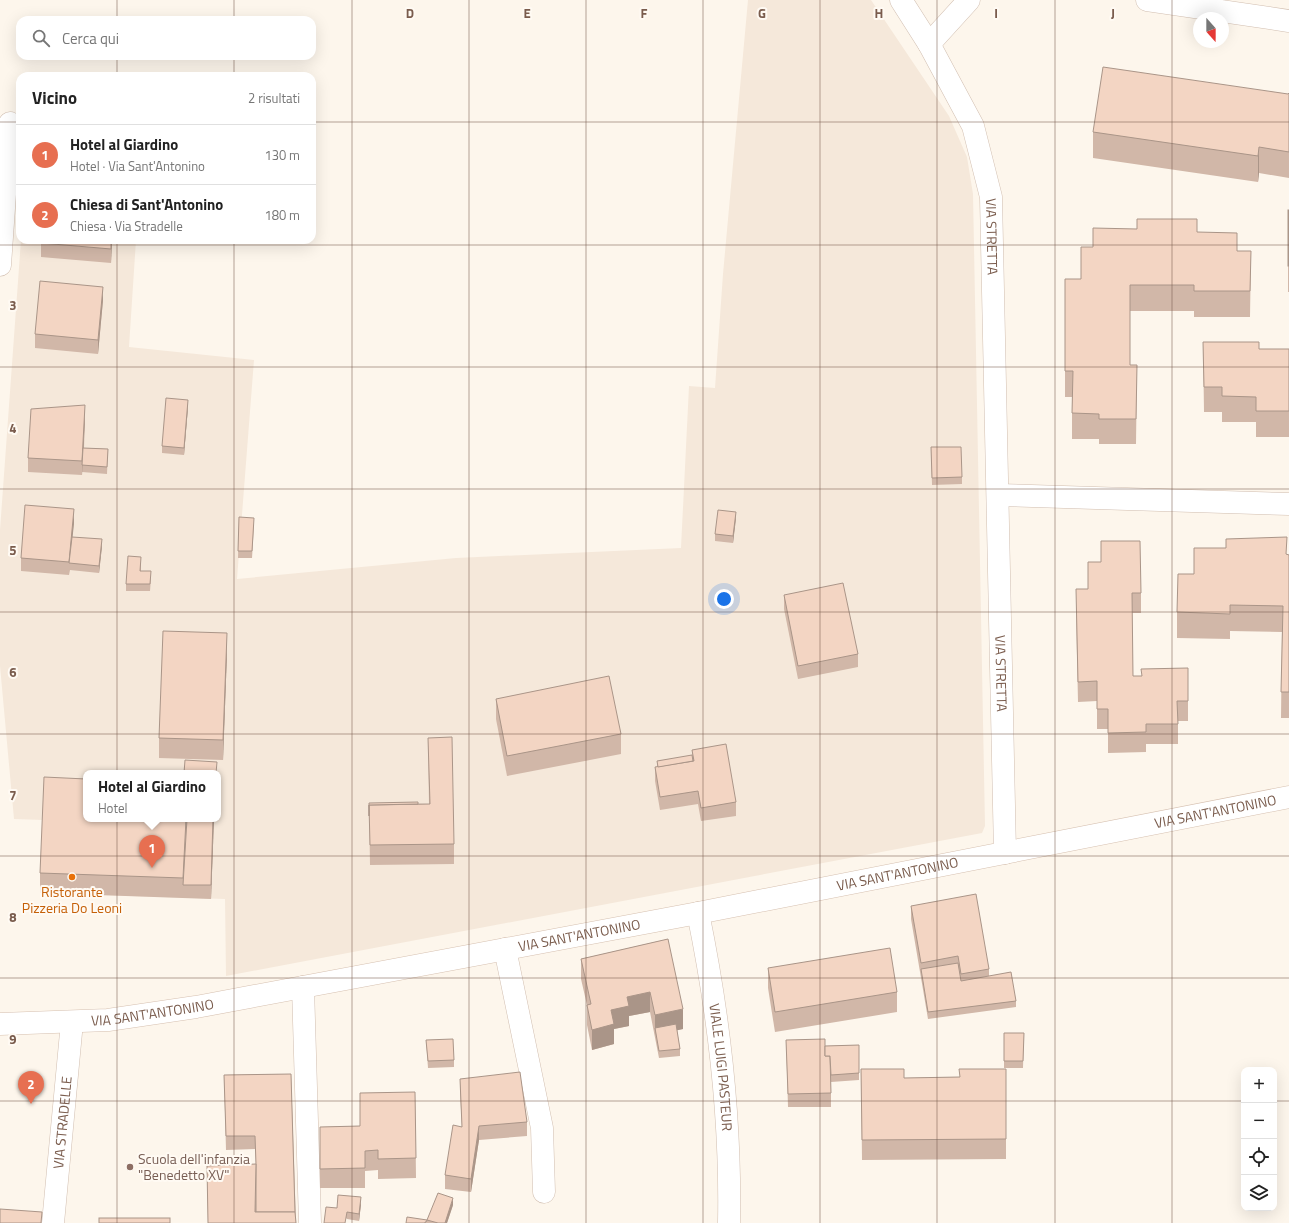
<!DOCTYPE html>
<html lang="it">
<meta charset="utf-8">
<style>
:root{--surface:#fff;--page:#f6f6f6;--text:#222;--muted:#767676;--line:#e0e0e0;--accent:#e76f51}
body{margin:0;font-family:"Titillium Web",sans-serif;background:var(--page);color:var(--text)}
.controls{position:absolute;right:12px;bottom:12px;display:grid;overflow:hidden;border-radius:8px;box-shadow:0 4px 16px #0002}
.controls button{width:36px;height:36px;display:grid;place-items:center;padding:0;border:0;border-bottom:1px solid var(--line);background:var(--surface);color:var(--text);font:20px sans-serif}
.compass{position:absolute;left:1193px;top:12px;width:36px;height:36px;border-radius:50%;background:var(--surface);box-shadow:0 4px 16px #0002;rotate:159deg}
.you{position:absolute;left:724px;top:599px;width:14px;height:14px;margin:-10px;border:3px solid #fff;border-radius:50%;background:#1a73e8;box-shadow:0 0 0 6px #1a73e833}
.badge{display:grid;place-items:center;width:26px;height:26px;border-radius:50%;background:var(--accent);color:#fff;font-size:13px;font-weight:700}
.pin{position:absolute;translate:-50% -33px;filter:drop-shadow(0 1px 2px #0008)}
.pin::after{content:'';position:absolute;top:21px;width:14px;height:12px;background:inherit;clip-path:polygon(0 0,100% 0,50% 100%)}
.popup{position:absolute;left:83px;top:770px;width:138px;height:52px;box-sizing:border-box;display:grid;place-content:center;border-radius:8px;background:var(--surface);filter:drop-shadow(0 1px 3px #0005);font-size:13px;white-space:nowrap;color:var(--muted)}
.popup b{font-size:15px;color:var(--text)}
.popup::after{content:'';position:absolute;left:50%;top:100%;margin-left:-8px;border:8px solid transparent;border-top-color:var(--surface)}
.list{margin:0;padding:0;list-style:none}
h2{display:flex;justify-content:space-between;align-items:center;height:52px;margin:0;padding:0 16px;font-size:17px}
h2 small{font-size:13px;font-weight:400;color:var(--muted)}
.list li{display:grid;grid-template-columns:26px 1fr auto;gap:12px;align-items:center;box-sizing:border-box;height:60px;padding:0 16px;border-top:1px solid var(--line)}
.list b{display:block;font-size:15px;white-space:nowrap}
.list p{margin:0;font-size:13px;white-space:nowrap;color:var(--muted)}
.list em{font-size:13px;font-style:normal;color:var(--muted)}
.icon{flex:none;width:22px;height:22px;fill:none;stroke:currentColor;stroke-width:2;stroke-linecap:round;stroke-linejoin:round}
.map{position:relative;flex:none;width:1289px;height:1223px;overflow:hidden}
.search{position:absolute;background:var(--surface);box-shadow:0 4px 16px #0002;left:16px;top:16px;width:300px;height:44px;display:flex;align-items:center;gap:10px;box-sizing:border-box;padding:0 14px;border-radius:12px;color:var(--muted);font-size:15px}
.panel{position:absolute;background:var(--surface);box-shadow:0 4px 16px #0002;left:16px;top:72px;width:300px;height:172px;border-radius:12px}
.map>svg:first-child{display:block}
.residential{fill:#f5e8da;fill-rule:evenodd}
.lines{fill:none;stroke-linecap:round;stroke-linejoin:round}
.minor-casing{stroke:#d1beb0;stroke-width:23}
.tertiary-casing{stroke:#d1beb0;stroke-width:23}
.secondary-casing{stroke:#d6c0b0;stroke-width:23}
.minor{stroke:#fff;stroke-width:22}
.tertiary{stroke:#fff;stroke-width:22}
.secondary{stroke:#fff;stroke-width:22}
.wall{fill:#d1b7a8}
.shaded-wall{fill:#aa9588}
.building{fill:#f3d5c3;stroke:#aa9588}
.grid{fill:none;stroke:#7a5c4d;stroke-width:1;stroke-opacity:0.55}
.food-dot{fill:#e8710a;stroke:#fffaf3;stroke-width:1.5}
.education-dot{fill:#8d6e63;stroke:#fffaf3;stroke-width:1.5}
.labels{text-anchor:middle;stroke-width:4;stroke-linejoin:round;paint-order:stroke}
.street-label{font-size:14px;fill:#7a5c4d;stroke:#fffaf3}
.food-label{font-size:14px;fill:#c56008;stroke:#fffaf3}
.education-label{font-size:14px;fill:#785e54;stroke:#fffaf3;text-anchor:start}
.grid-label{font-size:13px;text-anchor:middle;font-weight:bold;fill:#7a5c4d;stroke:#fffaf3;stroke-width:4;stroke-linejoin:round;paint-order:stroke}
</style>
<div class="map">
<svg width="1289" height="1223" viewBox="0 0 1289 1223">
<rect width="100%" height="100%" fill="#fdf6ec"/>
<path class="residential" d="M 748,0 L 871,0 L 949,116 L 967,157 L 973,194 L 985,826 L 982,833 L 226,976 L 225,899 L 40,893 L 43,820 L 14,819 L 0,666 L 0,530 L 21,240 L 136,240 L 129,347 L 254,360 L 237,579 L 456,558 L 681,548 L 689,386 L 715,388 L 723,274 ZM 86,773 L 218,773 L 218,819 L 86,819 Z"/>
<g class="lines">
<g class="minor-casing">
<g id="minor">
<path id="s1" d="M 901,0 L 929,44 L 973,126 L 991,197 L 1005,853"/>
<path d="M 1147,0 L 1289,21"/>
<path d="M 929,44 L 969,0"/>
<path d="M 0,265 L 10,123"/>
<path d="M 998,495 L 1289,504"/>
<path d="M 505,949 L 542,1128 L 544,1192"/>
<path d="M 303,987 L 310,1223"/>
<path id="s2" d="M 53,1223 L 72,1022"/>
</g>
</g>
<g class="tertiary-casing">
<g id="tertiary">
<path id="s3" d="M 698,913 C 719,1015 731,1119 729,1223"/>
</g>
</g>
<g class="secondary-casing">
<g id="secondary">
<path id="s4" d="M 0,1024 L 108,1020 L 196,1007 L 698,913 L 1289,797"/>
</g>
</g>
<use href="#minor" class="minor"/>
<use href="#tertiary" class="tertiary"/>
<use href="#secondary" class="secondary"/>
</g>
<g class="wall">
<path d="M 1289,93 L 1289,178 L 1259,173 L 1258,182 L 1093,158 L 1093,132 L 1288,94 Z"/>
<path d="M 1289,210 L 1289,292 L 1288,292 L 1288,235 Z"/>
<path d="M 1197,232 L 1237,251 L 1251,251 L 1250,317 L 1194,317 L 1194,311 L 1130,311 L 1130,365 L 1137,365 L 1136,444 L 1099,444 L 1099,439 L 1072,439 L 1072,397 L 1065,397 L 1065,279 L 1081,279 L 1093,247 Z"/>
<path d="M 41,240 L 112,240 L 111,263 L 41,257 Z"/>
<path d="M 103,300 L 98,354 L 35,348 L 35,334 Z"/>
<path d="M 1203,342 L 1259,349 L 1289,349 L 1289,437 L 1256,437 L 1256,422 L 1222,422 L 1222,412 L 1204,412 Z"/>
<path d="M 188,407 L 184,455 L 162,453 L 162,446 Z"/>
<path d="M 85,419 L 84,448 L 108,449 L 107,474 L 82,472 L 82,475 L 28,472 L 28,458 Z"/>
<path d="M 931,447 L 962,477 L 962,484 L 932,485 Z"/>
<path d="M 239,517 L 254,525 L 252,558 L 238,558 Z"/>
<path d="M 736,518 L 733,543 L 715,541 L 715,534 Z"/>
<path d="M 74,523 L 72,537 L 102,546 L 99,573 L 70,570 L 69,575 L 21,571 L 21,558 Z"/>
<path d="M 1287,554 L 1289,555 L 1289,718 L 1281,718 L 1282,632 L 1230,631 L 1230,639 L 1177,638 L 1177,612 L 1194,574 Z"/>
<path d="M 1088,562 L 1141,593 L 1141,613 L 1132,613 L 1133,676 L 1141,676 L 1188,668 L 1188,721 L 1178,721 L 1178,744 L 1146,744 L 1146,752 L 1108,753 L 1108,729 L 1097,729 L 1097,701 L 1078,702 L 1076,609 L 1088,589 Z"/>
<path d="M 141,564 L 141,571 L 151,578 L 150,591 L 126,591 L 126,584 Z"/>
<path d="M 784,595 L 858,654 L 858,667 L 798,679 L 784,609 Z"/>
<path d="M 227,653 L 223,760 L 159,758 L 159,738 Z"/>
<path d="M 496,699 L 621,734 L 621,754 L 507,776 L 496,719 Z"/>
<path d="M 428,738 L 454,844 L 454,864 L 370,865 L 369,803 L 429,804 Z"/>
<path d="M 692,750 L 736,802 L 736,816 L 701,821 L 698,804 L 660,810 L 655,781 L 655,767 L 657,767 L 657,761 L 692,756 Z"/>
<path d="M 214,819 L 211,899 L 40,893 L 40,873 Z"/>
<path d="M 911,906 L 989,969 L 989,976 L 1016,1001 L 1016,1007 L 928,1019 L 911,919 Z"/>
<path d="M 668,939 L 683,1029 L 677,1030 L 680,1049 L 680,1056 L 659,1058 L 650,1012 L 629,1016 L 629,1026 L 614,1029 L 614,1044 L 592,1050 L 587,1025 L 587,1005 L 581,979 L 581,959 Z"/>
<path d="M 768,968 L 897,992 L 897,1012 L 775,1032 L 768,988 Z"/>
<path d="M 1004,1033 L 1024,1033 L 1023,1068 L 1004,1068 Z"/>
<path d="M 426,1040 L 454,1060 L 454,1067 L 428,1068 Z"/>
<path d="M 786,1040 L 825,1046 L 859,1045 L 859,1080 L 831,1082 L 831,1107 L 788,1107 Z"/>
<path d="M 861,1069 L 904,1078 L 959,1077 L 1006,1069 L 1006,1159 L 862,1160 Z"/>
<path d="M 291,1074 L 296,1223 L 208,1223 L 207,1166 L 256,1164 L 255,1149 L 226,1150 L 224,1075 Z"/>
<path d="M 460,1079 L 527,1122 L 527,1136 L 479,1140 L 471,1192 L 445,1189 L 445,1175 L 462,1127 L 460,1093 Z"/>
<path d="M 415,1092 L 416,1178 L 378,1179 L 378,1170 L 365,1171 L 365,1188 L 320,1188 L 320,1127 L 360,1126 Z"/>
<path d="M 361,1204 L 359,1221 L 347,1219 L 337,1208 Z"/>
<path d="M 453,1205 L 447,1223 L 406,1223 L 427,1220 Z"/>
</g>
<g class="shaded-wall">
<path d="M 1259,147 L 1259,173 L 1258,182 L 1258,156 Z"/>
<path d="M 111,240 L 112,240 L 111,263 Z"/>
<path d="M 103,287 L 103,300 L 98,354 L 98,340 Z"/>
<path d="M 188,400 L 188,407 L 184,455 L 184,448 Z"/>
<path d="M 85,405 L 85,419 L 82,475 L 82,461 Z"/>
<path d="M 74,509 L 74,523 L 70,563 L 69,563 L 69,575 L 69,562 Z"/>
<path d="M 736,512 L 736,518 L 733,543 L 733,536 Z"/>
<path d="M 102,539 L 102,546 L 99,573 L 99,566 Z"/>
<path d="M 227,633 L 227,653 L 223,760 L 223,740 Z"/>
<path d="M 213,819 L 214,819 L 211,899 L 211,885 Z"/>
<path d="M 650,992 L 650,1012 L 629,1016 L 629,1026 L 614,1029 L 614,1044 L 592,1050 L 592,1030 L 611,1010 L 627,997 Z"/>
<path d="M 683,1009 L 683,1029 L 656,1035 L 655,1028 L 655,1035 L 655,1015 Z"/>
<path d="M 479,1126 L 479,1140 L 471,1192 L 471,1179 Z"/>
<path d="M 361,1197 L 361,1204 L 359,1221 L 359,1214 Z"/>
<path d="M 453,1198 L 453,1205 L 447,1223 L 445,1223 Z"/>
</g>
<g class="building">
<path d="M 1103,67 L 1288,94 L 1289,93 L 1289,152 L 1259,147 L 1258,156 L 1093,132 Z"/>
<rect x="1288" y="210" width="1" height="56"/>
<path d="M 1137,219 L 1197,219 L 1197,232 L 1237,233 L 1237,251 L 1251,251 L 1250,291 L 1194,291 L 1194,285 L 1130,285 L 1130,365 L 1137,365 L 1136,419 L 1099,419 L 1099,414 L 1072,413 L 1073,371 L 1065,371 L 1065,279 L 1081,279 L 1081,247 L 1093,247 L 1093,228 L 1137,229 Z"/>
<path d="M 41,240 L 111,240 L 111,249 L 41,243 Z"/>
<path d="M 40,281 L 103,287 L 98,340 L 35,334 Z"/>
<path d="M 1203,342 L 1259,342 L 1259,349 L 1289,349 L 1289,411 L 1256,411 L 1256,397 L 1222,396 L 1222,387 L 1204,387 Z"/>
<path d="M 166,398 L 188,400 L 184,448 L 162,446 Z"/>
<path d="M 85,405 L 82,461 L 28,458 L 31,409 Z"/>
<path d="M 931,447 L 961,447 L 962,477 L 932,478 Z"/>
<path d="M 83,448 L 108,449 L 107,467 L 82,465 Z"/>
<path d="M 25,505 L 74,509 L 69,562 L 21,558 Z"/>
<path d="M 718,510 L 736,512 L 733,536 L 715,534 Z"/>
<path d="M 239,517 L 254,518 L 252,551 L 238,551 Z"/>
<path d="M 72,537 L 102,539 L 99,566 L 69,563 Z"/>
<path d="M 1287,537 L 1286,554 L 1289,555 L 1289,692 L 1281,692 L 1283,606 L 1230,605 L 1230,614 L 1177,612 L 1178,574 L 1194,574 L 1194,548 L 1226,548 L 1226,539 Z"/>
<path d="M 1101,541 L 1140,541 L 1141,593 L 1132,593 L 1133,676 L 1142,676 L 1141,669 L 1188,668 L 1188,701 L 1177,701 L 1178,724 L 1146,724 L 1146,732 L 1108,733 L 1108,709 L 1097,709 L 1097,681 L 1078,682 L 1076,589 L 1088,589 L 1088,562 L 1101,562 Z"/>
<path d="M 128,556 L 141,557 L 140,571 L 151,571 L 150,584 L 126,584 Z"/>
<path d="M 843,583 L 858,654 L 798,666 L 784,595 Z"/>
<path d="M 163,631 L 227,633 L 223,740 L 159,738 Z"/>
<path d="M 609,676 L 621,734 L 507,756 L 496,699 Z"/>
<path d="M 452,737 L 454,844 L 370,845 L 369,805 L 430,804 L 428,738 Z"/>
<path d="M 726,744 L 736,802 L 701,808 L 698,791 L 660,797 L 655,767 L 694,761 L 692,750 Z"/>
<path d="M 692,755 L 693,761 L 658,767 L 657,761 Z"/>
<path d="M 185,760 L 217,762 L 216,773 L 184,773 Z"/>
<path d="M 44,777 L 86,779 L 86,819 L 186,819 L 183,878 L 40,873 Z"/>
<path d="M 418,802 L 418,804 L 369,805 L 369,816 L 369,803 Z"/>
<path d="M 187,819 L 213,819 L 211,885 L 183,885 Z"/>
<path d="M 976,894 L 989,969 L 961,974 L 958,956 L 921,963 L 911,906 Z"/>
<path d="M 668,939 L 683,1009 L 655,1015 L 650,992 L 627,997 L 629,1006 L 611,1010 L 614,1024 L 592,1030 L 587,1005 L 591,1004 L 581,959 Z"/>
<path d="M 890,948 L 897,992 L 775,1012 L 768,968 Z"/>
<path d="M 958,963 L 961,981 L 1011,972 L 1016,1001 L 928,1012 L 921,969 Z"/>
<path d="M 676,1024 L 680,1049 L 659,1051 L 655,1028 Z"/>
<path d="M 1004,1033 L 1024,1033 L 1023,1061 L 1004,1061 Z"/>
<path d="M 453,1039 L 454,1060 L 428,1061 L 426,1040 Z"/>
<path d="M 825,1039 L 825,1056 L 830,1056 L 831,1093 L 788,1094 L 786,1040 Z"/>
<path d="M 859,1045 L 859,1073 L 831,1075 L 830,1056 L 825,1056 L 825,1046 Z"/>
<path d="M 861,1069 L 904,1069 L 904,1078 L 960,1077 L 959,1069 L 1006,1069 L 1006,1139 L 862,1140 Z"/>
<path d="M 520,1072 L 527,1122 L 479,1126 L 471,1179 L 445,1175 L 453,1125 L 462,1127 L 460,1079 Z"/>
<path d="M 291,1074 L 295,1212 L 256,1212 L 256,1164 L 255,1136 L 226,1136 L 224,1075 Z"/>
<path d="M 415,1092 L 416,1158 L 378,1159 L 378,1150 L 365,1151 L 365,1168 L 320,1169 L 320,1127 L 360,1126 L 360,1093 Z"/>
<path d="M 256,1164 L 255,1212 L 295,1212 L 296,1223 L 208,1223 L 207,1166 Z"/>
<path d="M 438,1193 L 453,1198 L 445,1223 L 438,1223 L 427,1220 Z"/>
<path d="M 338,1195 L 361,1197 L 359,1214 L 347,1212 L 345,1223 L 324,1223 L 326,1207 L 337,1208 Z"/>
<path d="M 0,1209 L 42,1212 L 41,1223 L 0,1223 Z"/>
<path d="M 407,1217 L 427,1220 L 426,1222 L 425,1222 L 425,1223 L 406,1223 Z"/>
<rect x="99" y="1218" width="71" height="5"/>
</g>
<path class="grid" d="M 117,0 L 117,20M 234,0 L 234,20M 352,0 L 352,1223M 469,0 L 469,1223M 586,0 L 586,1223M 703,0 L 703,1223M 820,0 L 820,1223M 937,0 L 937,1223M 1055,0 L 1055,1223M 1172,0 L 1172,1223M 117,56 L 117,76M 234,56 L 234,76M 0,122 L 20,122M 312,122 L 1289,122M 117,240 L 117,1223M 234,240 L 234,1223M 0,245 L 1289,245M 0,367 L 1289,367M 0,489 L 1289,489M 0,612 L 1289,612M 0,734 L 1289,734M 0,856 L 1289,856M 0,978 L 1289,978M 0,1101 L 1244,1101M 1274,1101 L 1289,1101"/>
<circle class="food-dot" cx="72" cy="877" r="4"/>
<circle class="education-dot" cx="130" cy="1167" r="4"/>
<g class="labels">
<g class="street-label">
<text dy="5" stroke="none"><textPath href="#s1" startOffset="258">VIA STRETTA</textPath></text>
<text dy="5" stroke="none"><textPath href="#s1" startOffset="695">VIA STRETTA</textPath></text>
<text dy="5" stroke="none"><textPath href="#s4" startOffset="1235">VIA SANT'ANTONINO</textPath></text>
<text dy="5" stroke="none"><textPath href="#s4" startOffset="911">VIA SANT'ANTONINO</textPath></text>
<text dy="5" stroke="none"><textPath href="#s4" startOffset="587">VIA SANT'ANTONINO</textPath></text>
<text dy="5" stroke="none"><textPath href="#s4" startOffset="153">VIA SANT'ANTONINO</textPath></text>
<text dy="5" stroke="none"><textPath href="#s3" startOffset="156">VIALE LUIGI PASTEUR</textPath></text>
<text dy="5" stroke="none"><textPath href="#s2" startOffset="101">VIA STRADELLE</textPath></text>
</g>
<g class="food-label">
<text x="72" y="897">Ristorante<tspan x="72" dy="16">Pizzeria Do Leoni</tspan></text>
</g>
<g class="education-label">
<text x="138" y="1164">Scuola dell'infanzia<tspan x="138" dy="16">"Benedetto XV"</tspan></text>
</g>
</g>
<g class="grid-label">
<text x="410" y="18">D</text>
<text x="527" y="18">E</text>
<text x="644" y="18">F</text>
<text x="762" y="18">G</text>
<text x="879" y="18">H</text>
<text x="996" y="18">I</text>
<text x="1113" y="18">J</text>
<text x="13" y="310">3</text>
<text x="13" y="433">4</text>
<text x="13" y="555">5</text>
<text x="13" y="677">6</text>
<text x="13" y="800">7</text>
<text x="13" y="922">8</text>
<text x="13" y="1044">9</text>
</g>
</svg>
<div class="controls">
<button>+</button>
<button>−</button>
<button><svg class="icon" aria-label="locate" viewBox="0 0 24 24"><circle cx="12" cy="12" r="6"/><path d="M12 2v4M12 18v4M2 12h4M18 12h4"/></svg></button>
<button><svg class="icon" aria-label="layers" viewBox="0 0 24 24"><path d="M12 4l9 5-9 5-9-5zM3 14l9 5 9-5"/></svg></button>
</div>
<svg class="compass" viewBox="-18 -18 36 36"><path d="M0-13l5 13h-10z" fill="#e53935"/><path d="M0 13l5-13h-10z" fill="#767676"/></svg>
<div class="you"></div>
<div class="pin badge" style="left:152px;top:868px">1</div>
<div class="popup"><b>Hotel al Giardino</b>Hotel</div>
<div class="pin badge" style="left:31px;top:1104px">2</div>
<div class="search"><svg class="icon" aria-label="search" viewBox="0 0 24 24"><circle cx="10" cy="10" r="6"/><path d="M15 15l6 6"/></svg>Cerca qui</div>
<section class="panel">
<h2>Vicino<small>2 risultati</small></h2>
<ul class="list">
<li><span class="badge">1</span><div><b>Hotel al Giardino</b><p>Hotel · Via Sant'Antonino</p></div><em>130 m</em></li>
<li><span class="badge">2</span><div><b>Chiesa di Sant'Antonino</b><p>Chiesa · Via Stradelle</p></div><em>180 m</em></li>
</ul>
</section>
</div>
